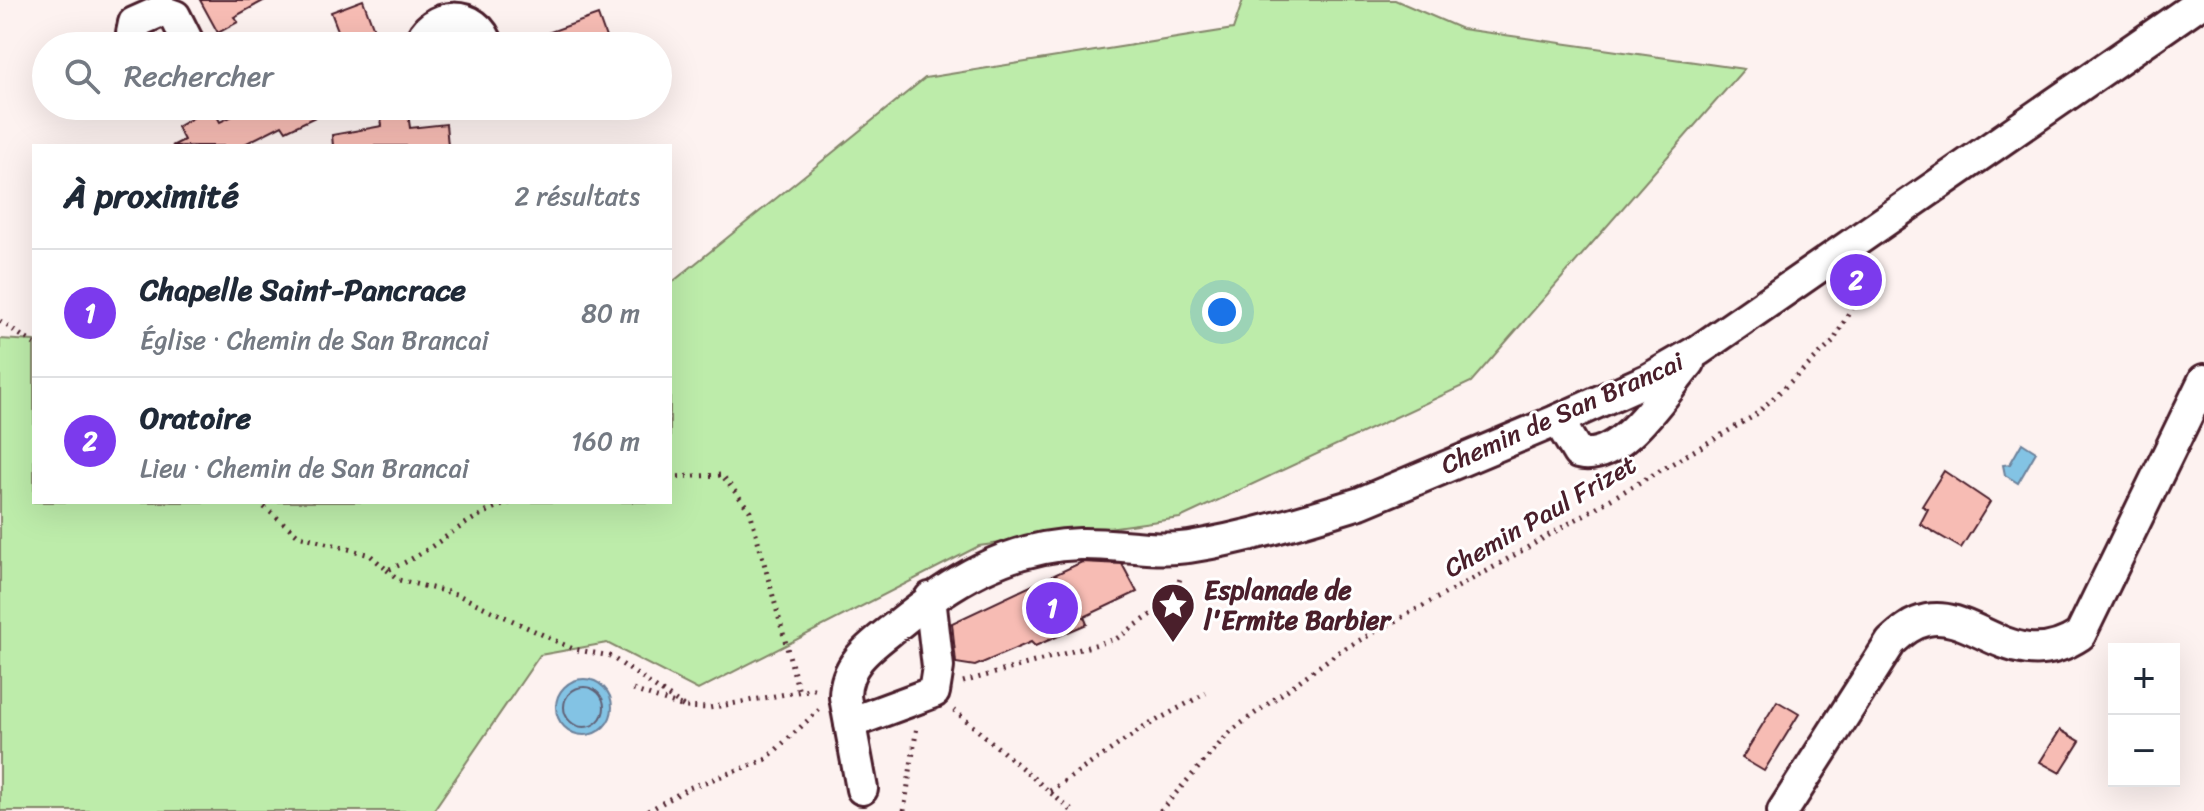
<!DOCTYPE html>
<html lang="fr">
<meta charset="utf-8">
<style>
:root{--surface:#fff;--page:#f6f6f7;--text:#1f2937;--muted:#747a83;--line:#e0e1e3;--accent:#7c3aed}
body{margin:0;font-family:Sriracha,sans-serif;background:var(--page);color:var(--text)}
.controls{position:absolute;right:24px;bottom:24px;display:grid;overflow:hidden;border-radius:0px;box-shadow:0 8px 32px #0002}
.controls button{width:72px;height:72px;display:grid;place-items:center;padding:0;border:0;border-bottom:2px solid var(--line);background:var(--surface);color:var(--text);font:40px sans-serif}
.you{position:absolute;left:1222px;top:312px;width:28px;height:28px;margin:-20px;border:6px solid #fff;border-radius:50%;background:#1a73e8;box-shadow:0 0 0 12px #1a73e833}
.badge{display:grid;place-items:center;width:52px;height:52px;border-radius:50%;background:var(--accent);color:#fff;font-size:26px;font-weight:700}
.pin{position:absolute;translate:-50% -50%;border:4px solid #fff;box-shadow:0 2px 8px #0006}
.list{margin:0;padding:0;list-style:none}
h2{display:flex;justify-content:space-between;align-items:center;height:104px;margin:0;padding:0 32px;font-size:34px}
h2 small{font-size:26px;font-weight:400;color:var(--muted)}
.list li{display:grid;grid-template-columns:52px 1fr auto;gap:24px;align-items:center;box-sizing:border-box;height:128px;padding:0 32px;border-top:2px solid var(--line)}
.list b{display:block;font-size:30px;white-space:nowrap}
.list p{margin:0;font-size:26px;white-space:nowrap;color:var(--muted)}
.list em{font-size:26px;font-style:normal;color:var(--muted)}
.icon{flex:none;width:44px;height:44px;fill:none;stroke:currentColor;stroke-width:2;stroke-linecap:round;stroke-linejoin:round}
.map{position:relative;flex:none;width:2204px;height:811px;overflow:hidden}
.search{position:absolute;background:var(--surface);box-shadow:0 8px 32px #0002;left:32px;top:32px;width:640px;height:88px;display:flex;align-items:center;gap:20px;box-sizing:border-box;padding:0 28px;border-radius:44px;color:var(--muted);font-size:30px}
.panel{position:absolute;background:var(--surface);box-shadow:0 8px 32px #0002;left:32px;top:144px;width:640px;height:360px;border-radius:0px}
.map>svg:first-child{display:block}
.green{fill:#bdecaa;stroke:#84866a;stroke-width:2}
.water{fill:#83c3e4;stroke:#6c819a;stroke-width:2}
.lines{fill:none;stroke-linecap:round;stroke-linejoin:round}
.shore{stroke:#616175;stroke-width:2}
.building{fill:#f7bcb4;stroke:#4a1f2b;stroke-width:2}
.street-casing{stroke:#4a1f2b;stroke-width:36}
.path{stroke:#4a1f2b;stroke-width:5;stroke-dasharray:2 6;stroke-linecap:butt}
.street{stroke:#fff;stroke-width:30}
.labels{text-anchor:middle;stroke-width:6;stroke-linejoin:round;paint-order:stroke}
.street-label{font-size:26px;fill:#4a1f2b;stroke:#fff}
.poi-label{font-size:26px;font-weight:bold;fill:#4a1f2b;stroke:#fff;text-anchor:start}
</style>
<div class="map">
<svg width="2204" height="811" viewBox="0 0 2204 811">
<rect width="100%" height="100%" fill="#fdf2f0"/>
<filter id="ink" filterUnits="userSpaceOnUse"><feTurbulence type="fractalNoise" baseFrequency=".0125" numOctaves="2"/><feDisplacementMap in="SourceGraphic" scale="16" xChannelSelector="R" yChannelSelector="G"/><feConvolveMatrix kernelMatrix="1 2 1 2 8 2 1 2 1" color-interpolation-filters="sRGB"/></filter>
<g filter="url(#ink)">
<path class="green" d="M 1243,0 L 1395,0 L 1462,29 L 1744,69 L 1471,382 L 1180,518 L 979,546 L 698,690 L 607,643 L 540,655 L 433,811 L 0,811 L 0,339 L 34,341 L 34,502 L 670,502 L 670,284 L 925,78 L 1233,29 Z"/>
<g class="water">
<path d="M 2022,443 L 2036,452 L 2018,483 L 2005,475 L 2003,465 L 2010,464 Z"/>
<circle cx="584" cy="707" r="28"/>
</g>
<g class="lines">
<circle class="shore" cx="584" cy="707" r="20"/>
</g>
<g class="building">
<path d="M 200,0 L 265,0 L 234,17 L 238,22 L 218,33 Z"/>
<path d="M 363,0 L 380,46 L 344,46 L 331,12 Z"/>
<path d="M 598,15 L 609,46 L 520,46 L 519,43 Z"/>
<path d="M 254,106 L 338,106 L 286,131 L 282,125 L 241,146 L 172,146 L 184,140 L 177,127 L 212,107 L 220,122 Z"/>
<path d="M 407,106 L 410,128 L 446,124 L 448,146 L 333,146 L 332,135 L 382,126 L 380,109 Z"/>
<path d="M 1944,471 L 1990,502 L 1961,548 L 1920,524 L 1928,509 L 1922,506 Z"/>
<path d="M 1082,562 L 1122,564 L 1137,592 L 1084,617 L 1087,624 L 1035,646 L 1031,642 L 975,666 L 956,663 L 952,623 Z"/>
<path d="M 1777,701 L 1799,714 L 1764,771 L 1742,758 Z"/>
<path d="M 2060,730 L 2080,741 L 2060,773 L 2040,762 Z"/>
</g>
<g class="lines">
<g class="street-casing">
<g id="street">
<path d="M 138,46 L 132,33 L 134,23 L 161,11 L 175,16 L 190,46"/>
<path d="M 419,46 C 429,10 478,9 488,46"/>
<path d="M 1558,420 L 1578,453 C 1621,464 1664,392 1689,363"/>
<path d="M 850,723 L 934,692 L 938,667 L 930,598"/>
<path d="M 862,789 L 845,697 C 845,663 871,646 895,627 C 950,582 1007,546 1080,544 C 1116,543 1153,552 1189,547 C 1246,538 1305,520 1360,503 L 1558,420 L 1647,380 L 1699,350 L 2204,0"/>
<path d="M 1783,811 L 1891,642 C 1902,632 1912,623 1927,620 C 1975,610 2015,678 2080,635 L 2204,380"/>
</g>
</g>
<g class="path">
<path d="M 0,321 L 34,344"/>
<path d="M 670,477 L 722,475 L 750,511 L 799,692"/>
<path d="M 258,502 L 298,535 L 370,555 L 387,570 C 433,554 465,514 513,502"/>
<path d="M 387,570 L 399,580 L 456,594 L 573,649 L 610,656 L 684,707"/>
<path d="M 963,682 L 1116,639 L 1174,599 L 1181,575"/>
<path d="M 633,690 L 684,707 L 709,708 L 819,688"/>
<path d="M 954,710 L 1072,811"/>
<path d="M 1050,791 L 1143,728 L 1206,693"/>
<path d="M 648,811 L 689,788 L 765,760 L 819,710"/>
<path d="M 904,811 L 917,726"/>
<path d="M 1160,811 L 1231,731 L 1340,651 L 1487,571 L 1754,416 L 1833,342 L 1877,261"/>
</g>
<use href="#street" class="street"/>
</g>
</g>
<defs>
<g id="sight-pin" transform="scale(2.3)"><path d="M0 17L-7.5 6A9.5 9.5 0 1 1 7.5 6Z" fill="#4a1f2b" stroke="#fff"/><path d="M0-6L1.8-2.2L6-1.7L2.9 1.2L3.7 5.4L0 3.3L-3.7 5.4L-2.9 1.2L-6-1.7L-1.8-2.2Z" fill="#fff"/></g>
</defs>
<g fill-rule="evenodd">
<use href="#sight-pin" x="1173" y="605"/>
</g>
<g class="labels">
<g class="street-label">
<text transform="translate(1562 413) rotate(-24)" y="9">Chemin de San Brancai</text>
<text transform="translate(1540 516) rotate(-30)" y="9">Chemin Paul Frizet</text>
</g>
<g class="poi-label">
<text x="1204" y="599">Esplanade de<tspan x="1204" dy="30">l'Ermite Barbier</tspan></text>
</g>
</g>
</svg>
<div class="controls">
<button>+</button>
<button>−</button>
</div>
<div class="you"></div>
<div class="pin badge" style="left:1052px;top:608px">1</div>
<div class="pin badge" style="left:1856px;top:280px">2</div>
<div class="search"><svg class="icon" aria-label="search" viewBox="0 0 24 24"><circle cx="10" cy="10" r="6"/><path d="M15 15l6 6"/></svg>Rechercher</div>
<section class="panel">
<h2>À proximité<small>2 résultats</small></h2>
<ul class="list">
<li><span class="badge">1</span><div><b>Chapelle Saint-Pancrace</b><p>Église · Chemin de San Brancai</p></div><em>80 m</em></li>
<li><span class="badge">2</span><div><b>Oratoire</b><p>Lieu · Chemin de San Brancai</p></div><em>160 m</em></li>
</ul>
</section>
</div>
